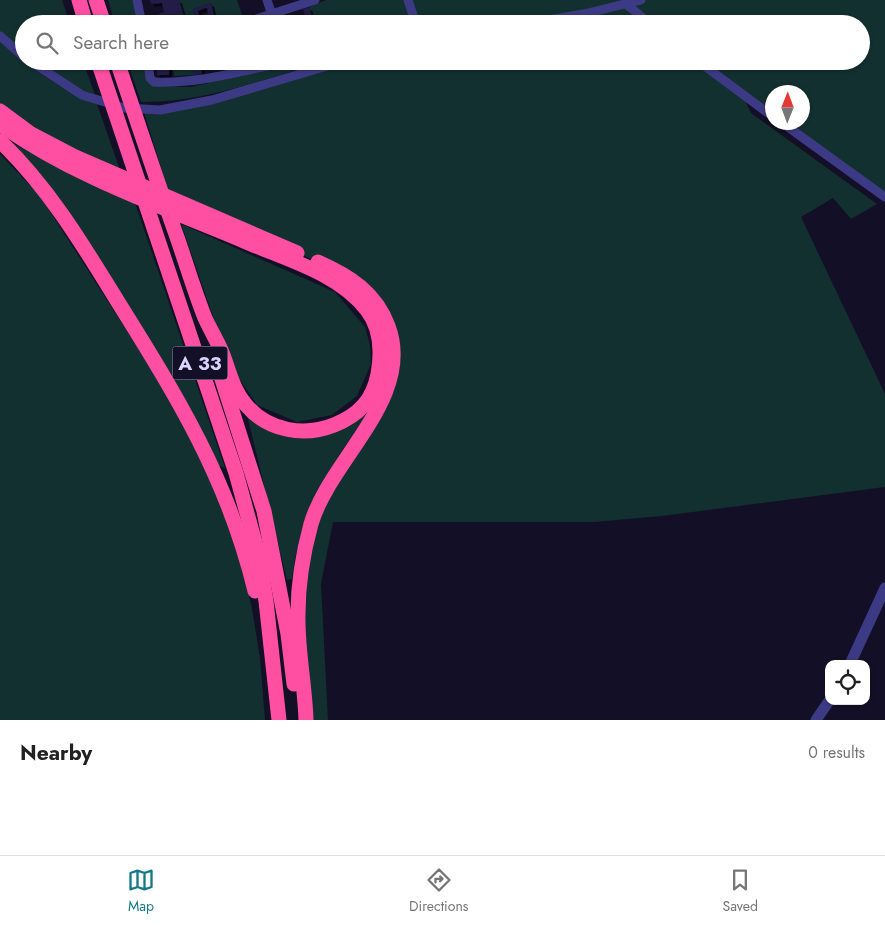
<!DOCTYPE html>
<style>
:root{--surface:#fff;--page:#f6f6f6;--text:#222;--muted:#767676;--line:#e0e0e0;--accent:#137a85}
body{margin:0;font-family:Jost,sans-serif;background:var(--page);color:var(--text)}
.controls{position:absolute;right:15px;bottom:15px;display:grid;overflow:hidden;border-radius:10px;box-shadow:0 1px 4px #0004}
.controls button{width:45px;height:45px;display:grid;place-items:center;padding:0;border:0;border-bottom:1px solid var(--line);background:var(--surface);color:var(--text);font:25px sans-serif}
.compass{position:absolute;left:765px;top:85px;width:45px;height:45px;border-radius:50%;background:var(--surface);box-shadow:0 1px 4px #0004;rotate:1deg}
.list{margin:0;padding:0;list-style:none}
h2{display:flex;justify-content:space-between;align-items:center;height:65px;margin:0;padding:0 20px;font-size:21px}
h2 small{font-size:16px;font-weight:400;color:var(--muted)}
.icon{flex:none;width:28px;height:28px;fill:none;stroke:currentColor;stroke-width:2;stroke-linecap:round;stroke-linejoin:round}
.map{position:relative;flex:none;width:885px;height:720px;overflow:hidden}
.search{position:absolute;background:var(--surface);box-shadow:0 1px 4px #0004;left:15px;right:15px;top:15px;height:55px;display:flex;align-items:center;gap:12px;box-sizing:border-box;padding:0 18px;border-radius:28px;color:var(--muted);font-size:19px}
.sheet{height:135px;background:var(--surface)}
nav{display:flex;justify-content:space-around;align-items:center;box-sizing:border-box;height:70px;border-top:1px solid var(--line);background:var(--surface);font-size:14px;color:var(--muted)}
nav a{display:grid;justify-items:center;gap:2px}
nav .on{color:var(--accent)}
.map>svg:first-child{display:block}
.green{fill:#12302f}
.building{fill:#241b47;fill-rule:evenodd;filter:url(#shadow)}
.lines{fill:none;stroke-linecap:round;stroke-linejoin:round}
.minor{stroke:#3d3a85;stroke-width:9}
.tertiary{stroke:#3d3a85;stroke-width:11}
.motorway{stroke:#ff4fa3;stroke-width:15}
.labels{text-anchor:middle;stroke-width:5;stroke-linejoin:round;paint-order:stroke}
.shield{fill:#130f26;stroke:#9e99be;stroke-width:1}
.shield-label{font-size:19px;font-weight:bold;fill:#d9d4ff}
</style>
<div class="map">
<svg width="885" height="720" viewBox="0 0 885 720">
<defs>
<filter id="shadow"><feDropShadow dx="3" dy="3" stdDeviation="0" flood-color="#0009"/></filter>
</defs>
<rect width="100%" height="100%" fill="#130f26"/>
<g class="green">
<path d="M 0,0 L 62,0 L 70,24 L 24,24 L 24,51 L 0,32 Z"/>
<path d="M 108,0 L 135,0 L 139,24 L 115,24 Z"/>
<path d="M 179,0 L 237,0 L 243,18 L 226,24 L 218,24 L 211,3 L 193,9 L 197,24 L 186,24 Z"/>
<path d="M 326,0 L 404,0 L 413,24 L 314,24 L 309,7 Z"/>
<path d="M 411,0 L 885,0 L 885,195 L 779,123 L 802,122 L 802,92 L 772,92 L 772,118 L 744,99 L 751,113 L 877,204 L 851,219 L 833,198 L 801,217 L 885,394 L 885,487 L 662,516 L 594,522 L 333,522 L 321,584 L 328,720 L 310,720 L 301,617 L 315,523 L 397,368 L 339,271 L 197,209 L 169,194 L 143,109 L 160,110 L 344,61 L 861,61 L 861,24 L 420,24 Z"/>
<path d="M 0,42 C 31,67 60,90 97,104 L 121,173 L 28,128 L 0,104 Z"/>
<path d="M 36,61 L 83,61 L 95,95 L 75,88 Z"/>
<path d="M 127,61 L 145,61 L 159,86 L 191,87 L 306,61 L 325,61 C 264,79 204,103 141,102 Z"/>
<path d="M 172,61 L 191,61 L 194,75 L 174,76 Z"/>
<path d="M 6,140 L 135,203 L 225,468 L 217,465 Z"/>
<path d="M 0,154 L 40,196 L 177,409 L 235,533 L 252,609 L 260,658 L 265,720 L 0,720 Z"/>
<path d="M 181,224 L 335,292 L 365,327 L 370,345 L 371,364 L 357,396 L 332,415 L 297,422 L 257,405 L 230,365 Z"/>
<path d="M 364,412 L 366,416 C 329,468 299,514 292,579 L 287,580 L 247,415 L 279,435 L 311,437 Z"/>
</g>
<g class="building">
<path d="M 150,0 L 179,0 L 186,24 L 168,24 L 166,20 L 160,22 L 158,14 L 164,12 L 162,3 L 151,4 Z"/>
<path d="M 211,3 L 216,24 L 199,24 L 193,9 ZM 205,8 L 207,8 L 208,14 L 205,14 L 206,17 L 200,19 L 198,11 Z"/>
<path d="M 309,7 L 314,24 L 307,24 L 303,9 Z"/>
<rect x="157" y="61" width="12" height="14"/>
<path d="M 191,61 L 200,61 L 202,74 L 194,75 Z"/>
</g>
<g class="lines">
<g class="minor">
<path d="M 137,0 L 142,24"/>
<path d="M 267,0 L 275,24"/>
<path d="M 408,0 L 416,24"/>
<path d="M 625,3 L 650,24"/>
<path d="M 241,24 L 315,0"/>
<path d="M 524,24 L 584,14 L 641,0"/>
<path d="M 0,36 L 24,57"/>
<path d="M 30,61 L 82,95 L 124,108 L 160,110 L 212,100 L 344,61"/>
<path d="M 148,61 L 150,78 L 154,82 C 200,84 245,70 290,61"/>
<path d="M 698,61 L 772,116"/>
<path d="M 781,122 L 885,197"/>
</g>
<g class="tertiary">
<path d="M 850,664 L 885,588"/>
<path d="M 816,720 L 829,701"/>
</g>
<g class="motorway">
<path d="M 79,0 L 86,24"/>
<path d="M 96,0 L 104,24"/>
<path d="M 98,61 L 236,473 L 259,557 L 266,601 L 279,720"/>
<path d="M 0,111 L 31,134 L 75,157 L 297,253"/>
<path d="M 0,124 C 73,176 161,206 244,241 C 285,259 339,273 367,310 C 381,328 382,352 378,374 C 373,400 359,415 334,425 C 304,437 268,431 246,405 C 232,389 229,369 221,350 C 216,339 210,329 205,318 C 195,293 187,266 178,240 C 157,181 137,121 117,61"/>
<path d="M 0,141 C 49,188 83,245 118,302 C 178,398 228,479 255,591"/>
<path d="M 221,376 L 264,511 L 288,634 L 294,684"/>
<path d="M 306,720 C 305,685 297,649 298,614 C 298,584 303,553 311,524 C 330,459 415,398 388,326 C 376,293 350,276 318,262"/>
</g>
</g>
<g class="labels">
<rect class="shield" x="172.5" y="346.5" width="55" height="33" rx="4"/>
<g class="shield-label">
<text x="200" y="370">A 33</text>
</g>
</g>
</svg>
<div class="controls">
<button><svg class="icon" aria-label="locate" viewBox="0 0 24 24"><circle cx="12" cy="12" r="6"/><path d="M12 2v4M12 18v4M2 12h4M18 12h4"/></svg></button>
</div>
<svg class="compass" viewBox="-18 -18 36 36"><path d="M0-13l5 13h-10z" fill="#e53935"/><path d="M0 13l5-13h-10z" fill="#767676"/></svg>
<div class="search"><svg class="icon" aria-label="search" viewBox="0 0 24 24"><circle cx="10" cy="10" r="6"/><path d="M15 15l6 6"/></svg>Search here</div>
</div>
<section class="sheet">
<h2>Nearby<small>0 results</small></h2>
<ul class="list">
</ul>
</section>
<nav>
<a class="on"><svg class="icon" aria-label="map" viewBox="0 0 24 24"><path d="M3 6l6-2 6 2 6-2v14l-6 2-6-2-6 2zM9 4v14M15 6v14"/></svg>Map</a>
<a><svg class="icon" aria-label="directions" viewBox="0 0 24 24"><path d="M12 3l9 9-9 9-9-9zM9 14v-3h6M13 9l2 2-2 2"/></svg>Directions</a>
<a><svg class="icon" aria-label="saved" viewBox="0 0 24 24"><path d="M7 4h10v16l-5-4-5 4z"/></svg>Saved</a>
</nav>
